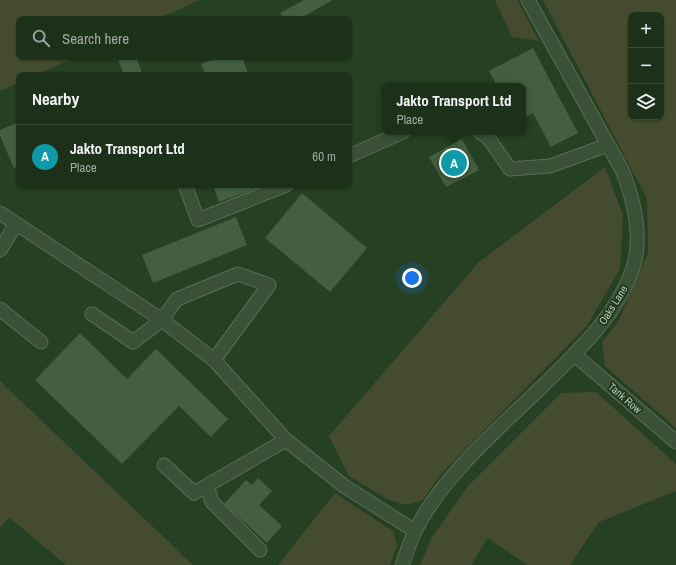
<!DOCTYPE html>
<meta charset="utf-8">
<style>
:root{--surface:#1c301a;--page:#293c27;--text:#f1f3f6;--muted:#a0a9a2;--line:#3a4b39;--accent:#8efd86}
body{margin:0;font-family:"Archivo Narrow",sans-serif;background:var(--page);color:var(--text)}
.controls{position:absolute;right:12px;top:12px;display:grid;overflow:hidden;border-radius:8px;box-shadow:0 1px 3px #0004}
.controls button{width:36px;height:36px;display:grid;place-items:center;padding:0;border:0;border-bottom:1px solid var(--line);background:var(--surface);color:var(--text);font:20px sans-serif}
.you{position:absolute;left:412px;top:278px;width:14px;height:14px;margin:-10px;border:3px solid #fff;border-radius:50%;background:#1a73e8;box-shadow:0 0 0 6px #1a73e833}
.badge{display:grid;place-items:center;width:26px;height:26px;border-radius:50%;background:var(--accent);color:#fff;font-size:13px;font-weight:700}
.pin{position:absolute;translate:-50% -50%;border:2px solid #fff;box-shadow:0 1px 4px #0006}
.popup{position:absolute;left:382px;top:83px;width:144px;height:52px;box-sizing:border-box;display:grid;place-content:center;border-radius:8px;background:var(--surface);filter:drop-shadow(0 1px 3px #0005);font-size:13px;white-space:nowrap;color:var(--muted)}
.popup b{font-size:15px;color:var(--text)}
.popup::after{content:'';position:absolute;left:50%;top:100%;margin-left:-8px;border:8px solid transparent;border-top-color:var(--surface)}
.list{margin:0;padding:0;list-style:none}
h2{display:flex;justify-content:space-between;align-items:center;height:52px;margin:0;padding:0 16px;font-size:17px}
h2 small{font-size:13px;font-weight:400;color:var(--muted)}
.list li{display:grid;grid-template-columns:26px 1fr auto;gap:12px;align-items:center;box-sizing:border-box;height:64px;padding:0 16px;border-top:1px solid var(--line)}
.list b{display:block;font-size:15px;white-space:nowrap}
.list p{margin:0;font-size:13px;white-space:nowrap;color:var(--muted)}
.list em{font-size:13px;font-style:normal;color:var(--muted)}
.icon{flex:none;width:22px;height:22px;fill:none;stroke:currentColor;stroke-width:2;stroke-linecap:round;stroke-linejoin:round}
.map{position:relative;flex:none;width:676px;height:565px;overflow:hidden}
.search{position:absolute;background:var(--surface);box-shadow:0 1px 3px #0004;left:16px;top:16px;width:336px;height:44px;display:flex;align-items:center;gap:10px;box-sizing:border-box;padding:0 14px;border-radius:8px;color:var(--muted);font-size:15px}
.panel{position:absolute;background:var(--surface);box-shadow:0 1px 3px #0004;left:16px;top:72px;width:336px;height:116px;border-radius:8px}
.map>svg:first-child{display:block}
.green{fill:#444b2f;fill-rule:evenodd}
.building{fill:#435f3f}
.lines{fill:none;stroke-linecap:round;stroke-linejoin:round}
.minor-casing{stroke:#586e55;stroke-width:15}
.minor{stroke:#3a5037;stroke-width:13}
.labels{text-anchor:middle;stroke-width:3.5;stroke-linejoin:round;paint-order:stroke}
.street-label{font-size:11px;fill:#b5cbb4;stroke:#1f351c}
</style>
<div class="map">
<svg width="676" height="565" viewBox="0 0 676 565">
<rect width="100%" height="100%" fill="#264023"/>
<g class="green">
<path d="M 0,0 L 199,0 L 158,19 L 19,19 L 19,57 L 75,57 L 36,75 L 19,75 L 19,83 L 0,91 Z"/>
<path d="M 495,0 L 517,0 L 539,41 L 512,37 Z"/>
<path d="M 543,0 L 676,0 L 676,428 L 605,366 L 602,342 L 618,322 L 648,253 L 647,199 ZM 631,15 L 661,15 L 661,117 L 631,117 Z"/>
<path d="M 605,167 L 623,215 L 620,269 L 587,326 L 440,475 L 423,500 L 407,505 L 389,500 L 349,476 L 329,436 L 478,263 Z"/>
<path d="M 0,381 L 193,565 L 66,565 L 9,517 L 0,528 Z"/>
<path d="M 596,392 L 676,464 L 676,491 L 599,522 L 570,565 L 527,565 L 488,538 L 471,565 L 420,565 L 432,537 L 468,486 L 561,393 Z"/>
<path d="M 335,493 L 393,531 L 397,546 L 390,565 L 278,565 Z"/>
</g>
<g class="building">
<path d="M 304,0 L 333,0 L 299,19 L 284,19 L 280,13 Z"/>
<path d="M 533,48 L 578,133 L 551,147 L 533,113 L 523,118 L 523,86 L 497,86 L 489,71 Z"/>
<path d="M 123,57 L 136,57 L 143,75 L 124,75 L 118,59 Z"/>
<path d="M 220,57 L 242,57 L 249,75 L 206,75 L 201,64 Z"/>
<path d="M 19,122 L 19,166 L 14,168 L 0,136 L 0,130 Z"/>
<path d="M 462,139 L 479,170 L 446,187 L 429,157 Z"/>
<path d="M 213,185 L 266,185 L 219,202 Z"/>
<path d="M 302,193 L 367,248 L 330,292 L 265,238 Z"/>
<path d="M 236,217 L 247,245 L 153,283 L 142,255 Z"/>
<path d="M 80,333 L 127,379 L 156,349 L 228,419 L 211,437 L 179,406 L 122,464 L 35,380 Z"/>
<path d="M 258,478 L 272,491 L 259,505 L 282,526 L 267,543 L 224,504 L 246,480 L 252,485 Z"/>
</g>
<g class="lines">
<g class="minor-casing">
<g id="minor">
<path d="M 480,132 L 489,139 L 510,169 L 550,166 L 608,145"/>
<path d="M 349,156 L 403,132"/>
<path d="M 185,185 L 198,220 L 286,185"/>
<path d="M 0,213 L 162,320 L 214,360 L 286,440 L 344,486 L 415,531"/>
<path d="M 0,250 L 16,224"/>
<path d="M 0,309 L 41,342"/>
<path d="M 92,314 L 133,342 L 162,320 L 177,299 L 238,274 L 269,285 L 214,360"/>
<path d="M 575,355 L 676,442"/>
<path d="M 164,465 L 194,493 L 286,440"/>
<path d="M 207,486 L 212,502 L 260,550"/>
<path d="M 402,565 C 406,554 410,542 415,531 C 444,472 509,420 555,374 C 586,343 619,310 633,268 C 643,236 634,200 622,170 L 528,0"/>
</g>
</g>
<use href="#minor" class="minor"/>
</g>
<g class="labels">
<g class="street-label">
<text transform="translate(613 305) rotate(-58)" y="4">Oaks Lane</text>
<text transform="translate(625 398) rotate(41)" y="4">Tank Row</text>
</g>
</g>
</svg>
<div class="controls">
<button>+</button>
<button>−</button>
<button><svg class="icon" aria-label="layers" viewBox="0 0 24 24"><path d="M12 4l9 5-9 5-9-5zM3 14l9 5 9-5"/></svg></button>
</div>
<div class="you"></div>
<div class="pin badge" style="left:454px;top:163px;background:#0f9aa8">A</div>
<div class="popup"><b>Jakto Transport Ltd</b>Place</div>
<div class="search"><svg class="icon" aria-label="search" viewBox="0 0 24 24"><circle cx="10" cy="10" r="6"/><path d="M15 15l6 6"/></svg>Search here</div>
<section class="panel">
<h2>Nearby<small></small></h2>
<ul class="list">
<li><span class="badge" style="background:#0f9aa8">A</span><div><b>Jakto Transport Ltd</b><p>Place</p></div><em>60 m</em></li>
</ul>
</section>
</div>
